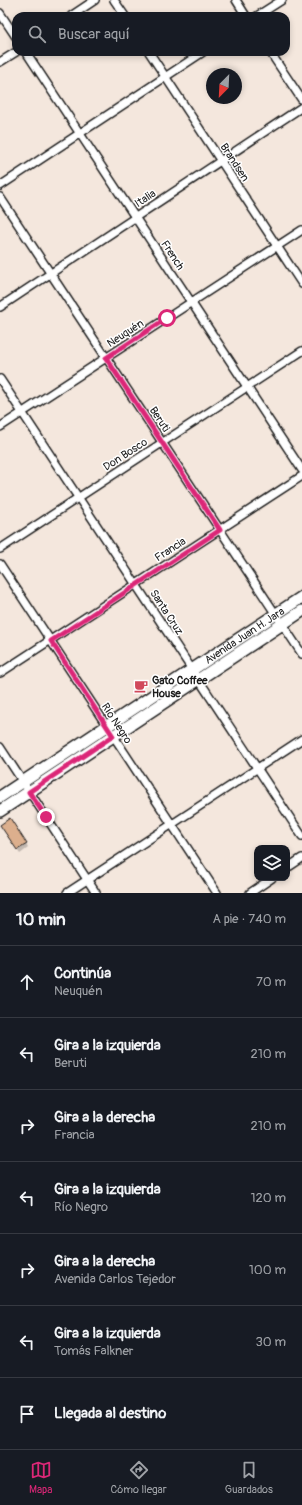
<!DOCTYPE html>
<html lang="es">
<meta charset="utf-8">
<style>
:root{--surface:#171b24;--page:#20242c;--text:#f1f3f6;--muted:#9ea1a6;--line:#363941;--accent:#db2777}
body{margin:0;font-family:Pangolin,sans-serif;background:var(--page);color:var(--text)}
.controls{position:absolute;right:12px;bottom:12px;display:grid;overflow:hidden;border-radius:8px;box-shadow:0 2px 6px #0003}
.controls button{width:36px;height:36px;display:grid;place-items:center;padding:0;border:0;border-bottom:1px solid var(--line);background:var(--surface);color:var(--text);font:20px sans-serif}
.compass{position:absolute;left:206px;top:68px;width:36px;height:36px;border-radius:50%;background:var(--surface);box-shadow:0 2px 6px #0003;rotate:204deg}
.stop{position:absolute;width:12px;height:12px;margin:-9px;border:3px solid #db2777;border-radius:50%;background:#fff}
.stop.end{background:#db2777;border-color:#fff;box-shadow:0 1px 4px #0008}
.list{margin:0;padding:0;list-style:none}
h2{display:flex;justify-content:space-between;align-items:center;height:52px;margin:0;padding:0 16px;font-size:17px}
h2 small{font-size:13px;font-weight:400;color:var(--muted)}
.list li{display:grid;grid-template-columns:26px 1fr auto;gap:12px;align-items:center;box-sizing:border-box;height:72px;padding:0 16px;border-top:1px solid var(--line)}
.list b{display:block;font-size:15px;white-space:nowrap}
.list p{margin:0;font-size:13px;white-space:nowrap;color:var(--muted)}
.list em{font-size:13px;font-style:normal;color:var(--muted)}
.icon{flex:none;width:22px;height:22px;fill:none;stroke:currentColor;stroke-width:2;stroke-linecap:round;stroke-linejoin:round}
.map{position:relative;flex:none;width:302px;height:893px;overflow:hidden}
.search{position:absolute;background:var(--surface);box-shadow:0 2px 6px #0003;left:12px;right:12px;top:12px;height:44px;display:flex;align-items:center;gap:10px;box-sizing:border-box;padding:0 14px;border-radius:12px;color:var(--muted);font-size:15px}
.sheet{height:556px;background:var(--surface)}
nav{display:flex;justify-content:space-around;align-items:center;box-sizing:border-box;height:56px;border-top:1px solid var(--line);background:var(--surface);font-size:11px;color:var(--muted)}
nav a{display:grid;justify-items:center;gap:2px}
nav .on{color:var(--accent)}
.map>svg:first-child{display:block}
.shadow{fill:#0003}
.building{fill:#dcaf8d;stroke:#1c1c1c}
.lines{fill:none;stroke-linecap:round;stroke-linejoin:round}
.street-casing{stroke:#1c1c1c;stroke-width:10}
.secondary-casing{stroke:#1c1c1c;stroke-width:14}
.street{stroke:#fff;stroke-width:7}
.secondary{stroke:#fff;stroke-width:11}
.route{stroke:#db2777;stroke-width:5}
.labels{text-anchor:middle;stroke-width:3;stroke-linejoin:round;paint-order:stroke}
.street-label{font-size:11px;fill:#1c1c1c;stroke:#fff}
.poi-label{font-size:11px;font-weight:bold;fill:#1c1c1c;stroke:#fff;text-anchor:start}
</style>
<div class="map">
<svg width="302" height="893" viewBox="0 0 302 893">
<rect width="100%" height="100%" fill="#f4e7dd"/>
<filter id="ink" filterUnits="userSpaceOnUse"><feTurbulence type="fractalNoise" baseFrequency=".025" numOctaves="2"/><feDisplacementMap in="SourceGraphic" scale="8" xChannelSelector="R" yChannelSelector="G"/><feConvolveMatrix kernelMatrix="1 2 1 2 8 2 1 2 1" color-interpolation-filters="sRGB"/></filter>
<g filter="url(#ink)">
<path class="shadow" d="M 3,829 L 26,844 L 28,848 L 20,854 Z"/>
<path class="building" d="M 10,818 L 27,844 L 17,850 L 0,825 Z"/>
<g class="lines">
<g class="street-casing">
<g id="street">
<path d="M 114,0 L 125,16"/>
<path d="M 236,0 L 246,16"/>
<path d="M 0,13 L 16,37"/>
<path d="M 71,16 L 95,0"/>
<path d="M 257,16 L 282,0"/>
<path d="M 26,52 L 302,470"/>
<path d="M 149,52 L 302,284"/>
<path d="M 270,52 L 302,100"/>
<path d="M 0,62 L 16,52"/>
<path d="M 0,186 L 203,52"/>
<path d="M 0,197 L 302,654"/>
<path d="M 0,307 L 302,107"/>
<path d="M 0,379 L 302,836"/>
<path d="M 0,427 L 302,230"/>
<path d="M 0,549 L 302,351"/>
<path d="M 0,564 L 217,893"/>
<path d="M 0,673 L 302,476"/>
<path d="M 0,747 L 96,893"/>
<path d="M 287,868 L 302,858"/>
<path d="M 67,893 L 302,739"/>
<path d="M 250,893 L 272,878"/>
</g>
</g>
<g class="secondary-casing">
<g id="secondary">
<path id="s1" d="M 0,797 L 302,597"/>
<path d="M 0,811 L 302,611"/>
</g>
</g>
<use href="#street" class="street"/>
<use href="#secondary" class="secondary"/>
</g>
</g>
<g class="lines" filter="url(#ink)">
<path class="route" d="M 46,817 L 29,792 L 113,736 L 51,641 L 220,530 L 106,358 L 167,318"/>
</g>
<defs>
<g id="cafe-bare" transform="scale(1.08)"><path d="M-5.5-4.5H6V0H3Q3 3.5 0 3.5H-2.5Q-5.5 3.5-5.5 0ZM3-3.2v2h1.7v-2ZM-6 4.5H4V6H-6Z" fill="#d1495b" stroke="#fff" stroke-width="2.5" paint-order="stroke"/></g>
</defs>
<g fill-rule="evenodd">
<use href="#cafe-bare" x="141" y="686"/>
</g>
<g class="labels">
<g class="street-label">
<text transform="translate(235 162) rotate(57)" y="4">Brandsen</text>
<text transform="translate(145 198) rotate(-33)" y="4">Italia</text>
<text transform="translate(173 255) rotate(57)" y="4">French</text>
<text transform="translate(125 333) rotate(-33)" y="4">Neuquén</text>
<text transform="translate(160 419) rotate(57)" y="4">Beruti</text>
<text transform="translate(125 454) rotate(-33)" y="4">Don Bosco</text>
<text transform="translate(170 549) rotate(-33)" y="4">Francia</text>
<text transform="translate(167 612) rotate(57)" y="4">Santa Cruz</text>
<text dy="4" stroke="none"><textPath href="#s1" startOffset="293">Avenida Juan H. Jara</textPath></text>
<text transform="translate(117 723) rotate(57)" y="4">Río Negro</text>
</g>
<g class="poi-label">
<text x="152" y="684">Gato Coffee<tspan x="152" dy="13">House</tspan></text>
</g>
</g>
</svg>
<div class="controls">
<button><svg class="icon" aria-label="layers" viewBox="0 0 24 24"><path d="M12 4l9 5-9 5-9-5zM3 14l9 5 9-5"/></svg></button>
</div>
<svg class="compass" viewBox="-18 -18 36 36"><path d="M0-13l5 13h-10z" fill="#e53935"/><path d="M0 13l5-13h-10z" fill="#9ea1a6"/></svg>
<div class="stop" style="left:167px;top:318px"></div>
<div class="stop end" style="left:46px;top:817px"></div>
<div class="search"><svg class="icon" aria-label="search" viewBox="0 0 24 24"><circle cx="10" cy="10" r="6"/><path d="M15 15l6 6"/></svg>Buscar aquí</div>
</div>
<section class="sheet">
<h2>10 min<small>A pie · 740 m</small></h2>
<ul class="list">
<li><svg class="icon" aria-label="ahead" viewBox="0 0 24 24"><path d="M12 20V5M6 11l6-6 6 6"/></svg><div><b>Continúa</b><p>Neuquén</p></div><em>70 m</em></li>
<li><svg class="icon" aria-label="left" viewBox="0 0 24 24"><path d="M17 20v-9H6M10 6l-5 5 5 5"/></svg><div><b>Gira a la izquierda</b><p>Beruti</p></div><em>210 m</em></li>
<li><svg class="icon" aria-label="right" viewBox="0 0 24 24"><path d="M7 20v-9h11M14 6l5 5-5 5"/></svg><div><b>Gira a la derecha</b><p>Francia</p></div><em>210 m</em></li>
<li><svg class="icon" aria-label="left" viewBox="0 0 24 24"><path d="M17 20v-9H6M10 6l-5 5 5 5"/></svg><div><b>Gira a la izquierda</b><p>Río Negro</p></div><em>120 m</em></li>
<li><svg class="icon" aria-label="right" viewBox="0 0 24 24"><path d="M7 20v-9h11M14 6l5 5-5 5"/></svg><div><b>Gira a la derecha</b><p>Avenida Carlos Tejedor</p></div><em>100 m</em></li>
<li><svg class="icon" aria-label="left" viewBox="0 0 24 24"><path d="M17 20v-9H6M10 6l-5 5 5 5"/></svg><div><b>Gira a la izquierda</b><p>Tomás Falkner</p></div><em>30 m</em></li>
<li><svg class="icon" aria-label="arrive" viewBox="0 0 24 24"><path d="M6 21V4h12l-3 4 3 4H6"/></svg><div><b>Llegada al destino</b></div></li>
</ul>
</section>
<nav>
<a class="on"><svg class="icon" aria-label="map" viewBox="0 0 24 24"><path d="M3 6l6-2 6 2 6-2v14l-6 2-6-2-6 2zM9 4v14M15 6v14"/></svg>Mapa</a>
<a><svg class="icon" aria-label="directions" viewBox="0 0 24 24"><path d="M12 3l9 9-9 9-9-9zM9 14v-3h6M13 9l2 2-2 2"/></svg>Cómo llegar</a>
<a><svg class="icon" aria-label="saved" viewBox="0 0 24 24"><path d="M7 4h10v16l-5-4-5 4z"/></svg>Guardados</a>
</nav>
